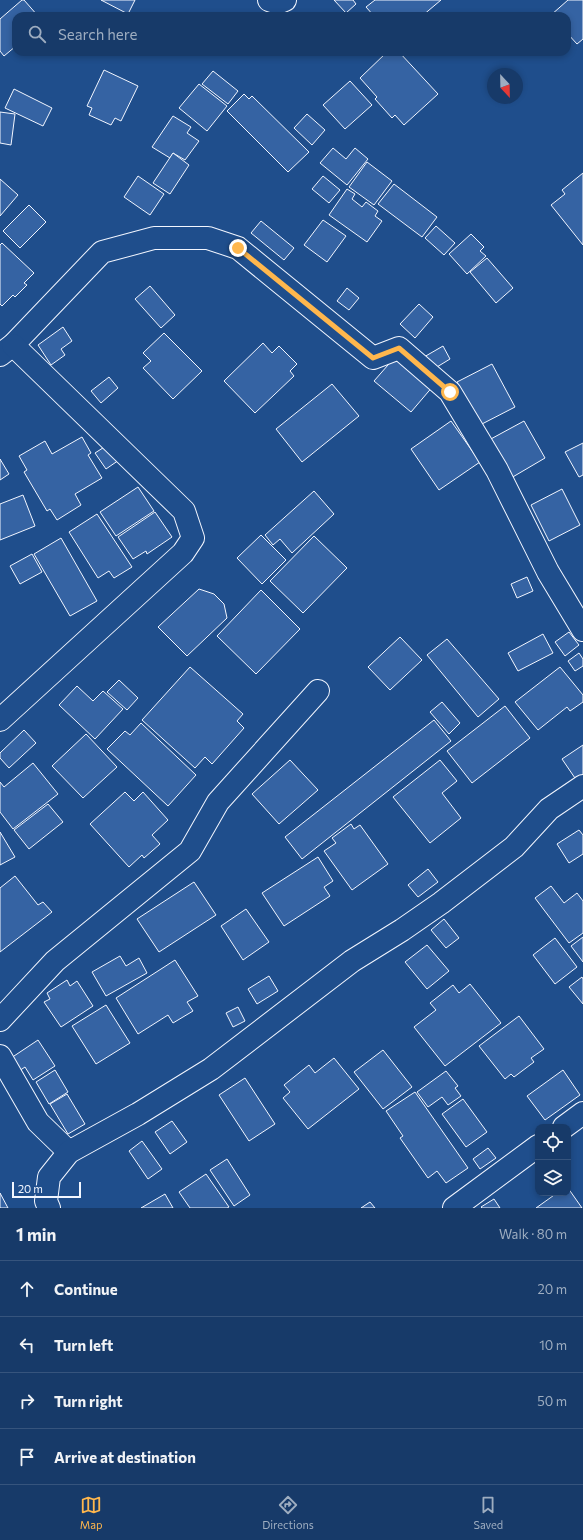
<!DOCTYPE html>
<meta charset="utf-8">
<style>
:root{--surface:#173a69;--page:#244571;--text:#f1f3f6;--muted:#9eadc0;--line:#36547d;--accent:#ffb74d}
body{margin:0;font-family:Commissioner,sans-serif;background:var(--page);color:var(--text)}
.controls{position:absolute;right:12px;bottom:12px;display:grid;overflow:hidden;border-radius:8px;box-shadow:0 2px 6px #0003}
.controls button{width:36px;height:36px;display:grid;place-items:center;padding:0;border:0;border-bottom:1px solid var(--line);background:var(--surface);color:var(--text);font:20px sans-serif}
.compass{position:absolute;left:487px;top:68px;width:36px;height:36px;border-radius:50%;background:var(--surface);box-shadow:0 2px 6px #0003;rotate:158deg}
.scale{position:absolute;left:12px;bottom:10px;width:69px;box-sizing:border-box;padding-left:4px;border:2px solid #f2f6ff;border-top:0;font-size:11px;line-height:14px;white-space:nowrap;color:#f2f6ff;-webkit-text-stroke:3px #1f4e8c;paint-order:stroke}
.stop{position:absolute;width:12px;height:12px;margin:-9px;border:3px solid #ffb74d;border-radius:50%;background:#fff}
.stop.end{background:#ffb74d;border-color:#fff;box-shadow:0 1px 4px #0008}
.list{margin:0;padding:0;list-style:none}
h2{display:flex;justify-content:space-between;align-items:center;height:52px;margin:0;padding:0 16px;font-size:17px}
h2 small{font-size:13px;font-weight:400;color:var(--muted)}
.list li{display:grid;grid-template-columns:26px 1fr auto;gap:12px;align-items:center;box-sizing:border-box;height:56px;padding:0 16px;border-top:1px solid var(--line)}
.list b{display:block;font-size:15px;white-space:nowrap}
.list em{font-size:13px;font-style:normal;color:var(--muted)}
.icon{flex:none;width:22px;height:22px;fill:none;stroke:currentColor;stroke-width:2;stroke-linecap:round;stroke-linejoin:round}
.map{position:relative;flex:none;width:583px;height:1208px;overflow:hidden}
.search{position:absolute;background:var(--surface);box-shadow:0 2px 6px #0003;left:12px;right:12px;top:12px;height:44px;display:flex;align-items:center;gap:10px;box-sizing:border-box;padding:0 14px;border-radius:12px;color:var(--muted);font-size:15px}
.sheet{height:276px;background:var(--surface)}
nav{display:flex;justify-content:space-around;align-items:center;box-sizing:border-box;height:56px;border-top:1px solid var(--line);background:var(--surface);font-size:11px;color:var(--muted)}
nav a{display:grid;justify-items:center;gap:2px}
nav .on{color:var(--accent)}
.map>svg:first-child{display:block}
.building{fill:#3563a3;stroke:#f2f6ff}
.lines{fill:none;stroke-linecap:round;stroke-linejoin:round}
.minor-casing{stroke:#f2f6ff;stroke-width:24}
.minor{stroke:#1f4e8c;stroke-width:22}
.route{stroke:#ffb74d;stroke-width:5}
</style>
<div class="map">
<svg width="583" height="1208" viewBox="0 0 583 1208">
<rect width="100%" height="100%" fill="#1f4e8c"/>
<g class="building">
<path d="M 22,0 L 24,0 L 38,16 L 16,16 L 16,46 L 4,56 L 0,51 L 0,19 Z"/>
<path d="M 101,0 L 135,0 L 128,14 Z"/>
<path d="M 334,0 L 353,0 L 356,4 L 346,13 Z"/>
<path d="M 375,0 L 441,0 L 422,16 L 374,16 L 366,7 Z"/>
<path d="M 568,0 L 583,0 L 583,39 L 577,44 L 567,33 L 567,16 L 552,16 L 551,15 Z"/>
<path d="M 387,52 L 399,52 L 438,94 L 404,125 L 395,115 L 392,118 L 375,99 L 377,97 L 360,78 Z"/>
<path d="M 104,70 L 138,86 L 121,121 L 115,118 L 111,125 L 89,115 L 92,108 L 87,106 Z"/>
<path d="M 213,71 L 238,91 L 228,104 L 202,84 Z"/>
<path d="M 350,81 L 372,105 L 345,129 L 323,105 Z"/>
<path d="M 199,84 L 227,106 L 207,131 L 179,108 Z"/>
<path d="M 14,89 L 52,108 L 43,126 L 5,108 Z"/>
<path d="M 244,94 L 249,99 L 252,96 L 309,152 L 288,172 L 227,111 Z"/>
<path d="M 0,112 L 15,114 L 11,145 L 0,143 Z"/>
<path d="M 307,114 L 325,130 L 312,145 L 294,128 Z"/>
<path d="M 173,116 L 191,127 L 187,133 L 199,141 L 185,160 L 173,153 L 170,158 L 152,147 Z"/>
<path d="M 333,148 L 346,159 L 355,148 L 368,159 L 347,185 L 320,163 Z"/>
<path d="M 173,153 L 189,165 L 170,194 L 153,183 Z"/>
<path d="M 367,162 L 392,181 L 374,205 L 349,187 Z"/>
<path d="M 583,173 L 583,245 L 551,205 L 565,194 L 562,190 Z"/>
<path d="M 138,176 L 164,194 L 150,215 L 124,197 Z"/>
<path d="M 323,176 L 340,190 L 329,203 L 312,189 Z"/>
<path d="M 0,179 L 18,195 L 0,216 Z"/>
<path d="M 394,184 L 437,217 L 422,237 L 378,204 Z"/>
<path d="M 347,189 L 355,194 L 352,199 L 362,207 L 366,202 L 378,211 L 375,216 L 382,221 L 367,242 L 329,215 Z"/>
<path d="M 29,205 L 46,222 L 20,248 L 3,231 Z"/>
<path d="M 323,220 L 346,236 L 327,262 L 304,245 Z"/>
<path d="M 261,221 L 294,248 L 284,260 L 251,233 Z"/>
<path d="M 436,226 L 455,243 L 444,255 L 425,238 Z"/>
<path d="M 471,234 L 484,247 L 480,251 L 486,256 L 467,274 L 449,254 Z"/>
<path d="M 2,243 L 34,273 L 24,283 L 27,285 L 15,297 L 13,295 L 2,306 L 0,304 L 0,245 Z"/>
<path d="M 487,258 L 513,288 L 496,303 L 470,272 Z"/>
<path d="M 150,286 L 175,315 L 161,328 L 135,299 Z"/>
<path d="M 347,288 L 359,298 L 349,310 L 337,301 Z"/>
<path d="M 419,304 L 433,317 L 415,338 L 400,324 Z"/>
<path d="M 63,327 L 72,341 L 61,349 L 65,355 L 51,365 L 38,345 Z"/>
<path d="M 164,333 L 202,371 L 173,399 L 143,368 L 151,361 L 143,353 Z"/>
<path d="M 263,343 L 272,353 L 279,346 L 297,364 L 290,371 L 294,376 L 255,413 L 224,381 Z"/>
<path d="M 443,346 L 450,359 L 432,370 L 424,357 Z"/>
<path d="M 395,357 L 434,385 L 411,412 L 374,381 Z"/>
<path d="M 492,364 L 515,407 L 480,425 L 457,382 Z"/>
<path d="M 109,377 L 118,388 L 101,403 L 91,391 Z"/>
<path d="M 332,384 L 359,416 L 302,462 L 276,429 Z"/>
<path d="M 451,421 L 480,462 L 439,490 L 411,449 Z"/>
<path d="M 524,421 L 545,458 L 511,478 L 489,440 Z"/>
<path d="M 82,437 L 91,453 L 88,455 L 102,478 L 75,494 L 81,505 L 57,520 L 50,509 L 47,511 L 24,472 L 27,470 L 19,456 L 45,441 L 52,454 Z"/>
<path d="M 583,443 L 583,475 L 579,477 L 565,452 Z"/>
<path d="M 109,444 L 119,460 L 106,469 L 95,453 Z"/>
<path d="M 0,459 L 9,474 L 0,480 Z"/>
<path d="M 138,487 L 154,511 L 116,536 L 100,512 Z"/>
<path d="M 562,489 L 580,525 L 549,541 L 531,505 Z"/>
<path d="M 314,491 L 334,514 L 292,553 L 280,539 L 273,545 L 265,535 Z"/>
<path d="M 23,495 L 35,526 L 0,540 L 0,504 Z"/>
<path d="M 155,512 L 172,537 L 147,554 L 146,551 L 133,559 L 118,537 Z"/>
<path d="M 97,514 L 132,567 L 114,578 L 109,571 L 98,578 L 69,532 Z"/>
<path d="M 261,535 L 286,560 L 262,584 L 237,558 Z"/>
<path d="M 314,536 L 347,568 L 303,613 L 270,581 Z"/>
<path d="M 61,538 L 97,601 L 70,616 L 34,554 Z"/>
<path d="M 32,554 L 42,572 L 20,584 L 10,566 Z"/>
<path d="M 527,577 L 533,591 L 517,598 L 511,584 Z"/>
<path d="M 199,589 L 214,594 L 224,604 L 227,618 L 187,656 L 158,627 Z"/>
<path d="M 261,590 L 300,629 L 256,674 L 217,636 Z"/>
<path d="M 569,632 L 579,645 L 565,656 L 555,642 Z"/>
<path d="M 543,634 L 553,653 L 518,671 L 508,653 Z"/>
<path d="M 400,637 L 422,660 L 390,690 L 368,667 Z"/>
<path d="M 447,639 L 499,699 L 478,717 L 427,655 Z"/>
<path d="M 579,653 L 583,659 L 583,666 L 575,671 L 568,661 Z"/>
<path d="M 190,667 L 243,714 L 237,721 L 244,728 L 212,764 L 205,757 L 195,768 L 142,720 Z"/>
<path d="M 560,667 L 583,695 L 583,702 L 570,711 L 567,707 L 538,730 L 515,702 Z"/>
<path d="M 119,680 L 138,698 L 127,710 L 107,692 Z"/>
<path d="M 77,686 L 93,701 L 103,691 L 123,709 L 95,739 L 59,705 Z"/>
<path d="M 442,702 L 460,723 L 449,734 L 430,712 Z"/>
<path d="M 505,706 L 530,738 L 472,783 L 447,751 Z"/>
<path d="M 434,720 L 451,741 L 302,859 L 285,837 Z"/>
<path d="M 141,723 L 196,775 L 168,806 L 107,749 L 125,731 L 130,735 Z"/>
<path d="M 24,730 L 36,743 L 9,768 L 0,758 L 0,753 Z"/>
<path d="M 86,734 L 117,767 L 83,798 L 52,766 Z"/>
<path d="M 583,745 L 583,777 L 577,781 L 562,759 Z"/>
<path d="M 290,760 L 318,790 L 279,824 L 252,794 Z"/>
<path d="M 440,760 L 457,781 L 442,793 L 461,818 L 430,843 L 393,797 Z"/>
<path d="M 33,763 L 58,794 L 13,829 L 0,812 L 0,782 L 4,787 Z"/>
<path d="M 125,792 L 134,801 L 143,792 L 168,820 L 152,835 L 160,844 L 144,858 L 142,855 L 129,867 L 90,824 Z"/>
<path d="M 48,804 L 63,822 L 29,849 L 14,830 Z"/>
<path d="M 351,824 L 354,829 L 360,825 L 388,864 L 352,890 L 324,851 L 336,843 L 332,838 Z"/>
<path d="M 579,830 L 583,835 L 583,854 L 569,863 L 557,844 Z"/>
<path d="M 0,832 L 15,857 L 0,865 Z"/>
<path d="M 318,857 L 333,881 L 324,887 L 330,896 L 284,926 L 262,893 Z"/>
<path d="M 428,869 L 438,882 L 418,897 L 408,885 Z"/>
<path d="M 15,876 L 38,905 L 43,902 L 52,912 L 0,952 L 0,888 Z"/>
<path d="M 194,882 L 216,915 L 159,952 L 137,919 Z"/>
<path d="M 551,886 L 564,903 L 577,893 L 583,901 L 583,933 L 569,943 L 535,898 Z"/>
<path d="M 246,909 L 269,942 L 243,960 L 221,926 Z"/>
<path d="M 444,919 L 459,938 L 446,948 L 431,930 Z"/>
<path d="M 583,937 L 583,962 L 571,946 Z"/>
<path d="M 555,938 L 577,967 L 555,984 L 533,955 Z"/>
<path d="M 427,945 L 449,971 L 427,989 L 405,962 Z"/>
<path d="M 120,956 L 126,966 L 139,958 L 147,973 L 106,996 L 92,972 Z"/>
<path d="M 175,960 L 198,996 L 187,1002 L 193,1011 L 173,1023 L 168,1015 L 138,1034 L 116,998 Z"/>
<path d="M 269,976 L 278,991 L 257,1004 L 248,989 Z"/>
<path d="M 582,977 L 583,979 L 583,1004 L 569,987 Z"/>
<path d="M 67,980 L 70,986 L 77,981 L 93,1006 L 61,1027 L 44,1002 L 50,999 L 47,993 Z"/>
<path d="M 470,984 L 501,1023 L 445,1066 L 414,1027 L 436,1010 L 430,1003 L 453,985 L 459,993 Z"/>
<path d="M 106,1005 L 130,1043 L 96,1064 L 72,1026 Z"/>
<path d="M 238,1007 L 245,1021 L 233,1027 L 226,1013 Z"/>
<path d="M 519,1016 L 544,1049 L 531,1058 L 534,1062 L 514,1077 L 511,1074 L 505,1079 L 479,1046 Z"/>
<path d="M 38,1040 L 55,1066 L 33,1080 L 25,1067 L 19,1071 L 11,1058 Z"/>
<path d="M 383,1050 L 412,1087 L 383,1109 L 354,1072 Z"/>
<path d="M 334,1058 L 359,1089 L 308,1129 L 283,1098 L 290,1092 L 284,1085 L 309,1065 L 315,1073 Z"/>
<path d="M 55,1070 L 68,1092 L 49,1104 L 36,1082 Z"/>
<path d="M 563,1070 L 580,1095 L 545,1120 L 527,1096 Z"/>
<path d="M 446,1071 L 458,1086 L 455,1088 L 461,1096 L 448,1105 L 442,1097 L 428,1107 L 417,1092 Z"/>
<path d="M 245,1078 L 275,1124 L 249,1141 L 219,1095 Z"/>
<path d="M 415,1092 L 468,1168 L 446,1183 L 437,1171 L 428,1178 L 400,1138 L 403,1136 L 386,1111 Z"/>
<path d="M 67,1094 L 85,1124 L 68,1134 L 50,1104 Z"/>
<path d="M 463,1099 L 487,1132 L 466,1147 L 442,1114 Z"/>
<path d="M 172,1121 L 187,1142 L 170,1154 L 155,1132 Z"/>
<path d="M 142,1141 L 162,1169 L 148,1179 L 129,1151 Z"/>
<path d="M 488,1148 L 496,1158 L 480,1169 L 473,1159 Z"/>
<path d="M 227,1159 L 250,1195 L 234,1206 L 210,1170 Z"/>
<path d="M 206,1174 L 229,1207 L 227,1208 L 190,1208 L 179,1192 Z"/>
<path d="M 568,1188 L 582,1208 L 536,1208 L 557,1193 L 568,1193 Z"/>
<path d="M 0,1193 L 8,1208 L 0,1208 Z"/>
<path d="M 165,1194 L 173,1208 L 141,1208 Z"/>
<path d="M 494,1199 L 500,1208 L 482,1208 L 481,1207 Z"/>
<path d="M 370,1202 L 375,1208 L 361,1208 Z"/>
</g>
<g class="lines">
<g class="minor-casing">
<g id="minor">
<path d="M 269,0 L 278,3 L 285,0"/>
<path d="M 0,355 L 13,345 L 102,252 L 154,238 L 208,238 L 238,248 L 373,358 L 399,348 L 450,392 L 497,470 L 548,572 L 583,630"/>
<path d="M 0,720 L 183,553 L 193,538 L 184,511 L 13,345"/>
<path d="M 0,1020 L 55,961 L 190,851 L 218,802 L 318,691"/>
<path d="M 0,1056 L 38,1122 L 69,1152"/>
<path d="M 564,1127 L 583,1113"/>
<path d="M 49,1208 L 46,1201 L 49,1177 L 69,1152 L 138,1114 L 211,1069 L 352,961 L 402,930 L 441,903 L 514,847 L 549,809 L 583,786"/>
<path d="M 454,1208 L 538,1146"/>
</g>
</g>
<use href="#minor" class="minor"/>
</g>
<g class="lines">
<path class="route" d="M 238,248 L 373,358 L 399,348 L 450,392"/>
</g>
</svg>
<div class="controls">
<button><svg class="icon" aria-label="locate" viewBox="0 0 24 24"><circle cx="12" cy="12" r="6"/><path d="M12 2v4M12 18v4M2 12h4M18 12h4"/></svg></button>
<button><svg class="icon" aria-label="layers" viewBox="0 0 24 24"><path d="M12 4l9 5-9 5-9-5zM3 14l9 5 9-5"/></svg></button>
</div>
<svg class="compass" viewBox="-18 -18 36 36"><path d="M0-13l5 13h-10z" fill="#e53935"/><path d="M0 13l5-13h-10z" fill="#9eadc0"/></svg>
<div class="scale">20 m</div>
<div class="stop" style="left:450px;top:392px"></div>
<div class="stop end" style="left:238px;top:248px"></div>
<div class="search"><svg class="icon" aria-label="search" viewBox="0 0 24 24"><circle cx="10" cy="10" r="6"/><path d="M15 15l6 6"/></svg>Search here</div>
</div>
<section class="sheet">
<h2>1 min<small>Walk · 80 m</small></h2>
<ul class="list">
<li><svg class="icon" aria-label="ahead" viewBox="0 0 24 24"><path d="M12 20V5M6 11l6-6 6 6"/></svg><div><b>Continue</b></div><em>20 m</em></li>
<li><svg class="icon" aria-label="left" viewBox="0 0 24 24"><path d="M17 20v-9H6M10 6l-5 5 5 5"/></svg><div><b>Turn left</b></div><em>10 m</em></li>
<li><svg class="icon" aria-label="right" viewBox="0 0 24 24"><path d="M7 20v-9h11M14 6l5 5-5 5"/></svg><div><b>Turn right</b></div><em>50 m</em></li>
<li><svg class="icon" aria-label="arrive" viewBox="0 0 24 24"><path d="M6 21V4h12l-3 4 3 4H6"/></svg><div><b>Arrive at destination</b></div></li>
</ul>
</section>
<nav>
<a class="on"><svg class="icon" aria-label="map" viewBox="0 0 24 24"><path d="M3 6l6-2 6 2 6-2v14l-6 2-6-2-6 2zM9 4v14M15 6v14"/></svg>Map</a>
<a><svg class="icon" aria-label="directions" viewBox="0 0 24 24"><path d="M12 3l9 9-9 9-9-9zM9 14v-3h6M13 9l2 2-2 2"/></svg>Directions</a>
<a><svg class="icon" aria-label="saved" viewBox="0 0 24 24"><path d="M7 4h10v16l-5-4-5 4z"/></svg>Saved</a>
</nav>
